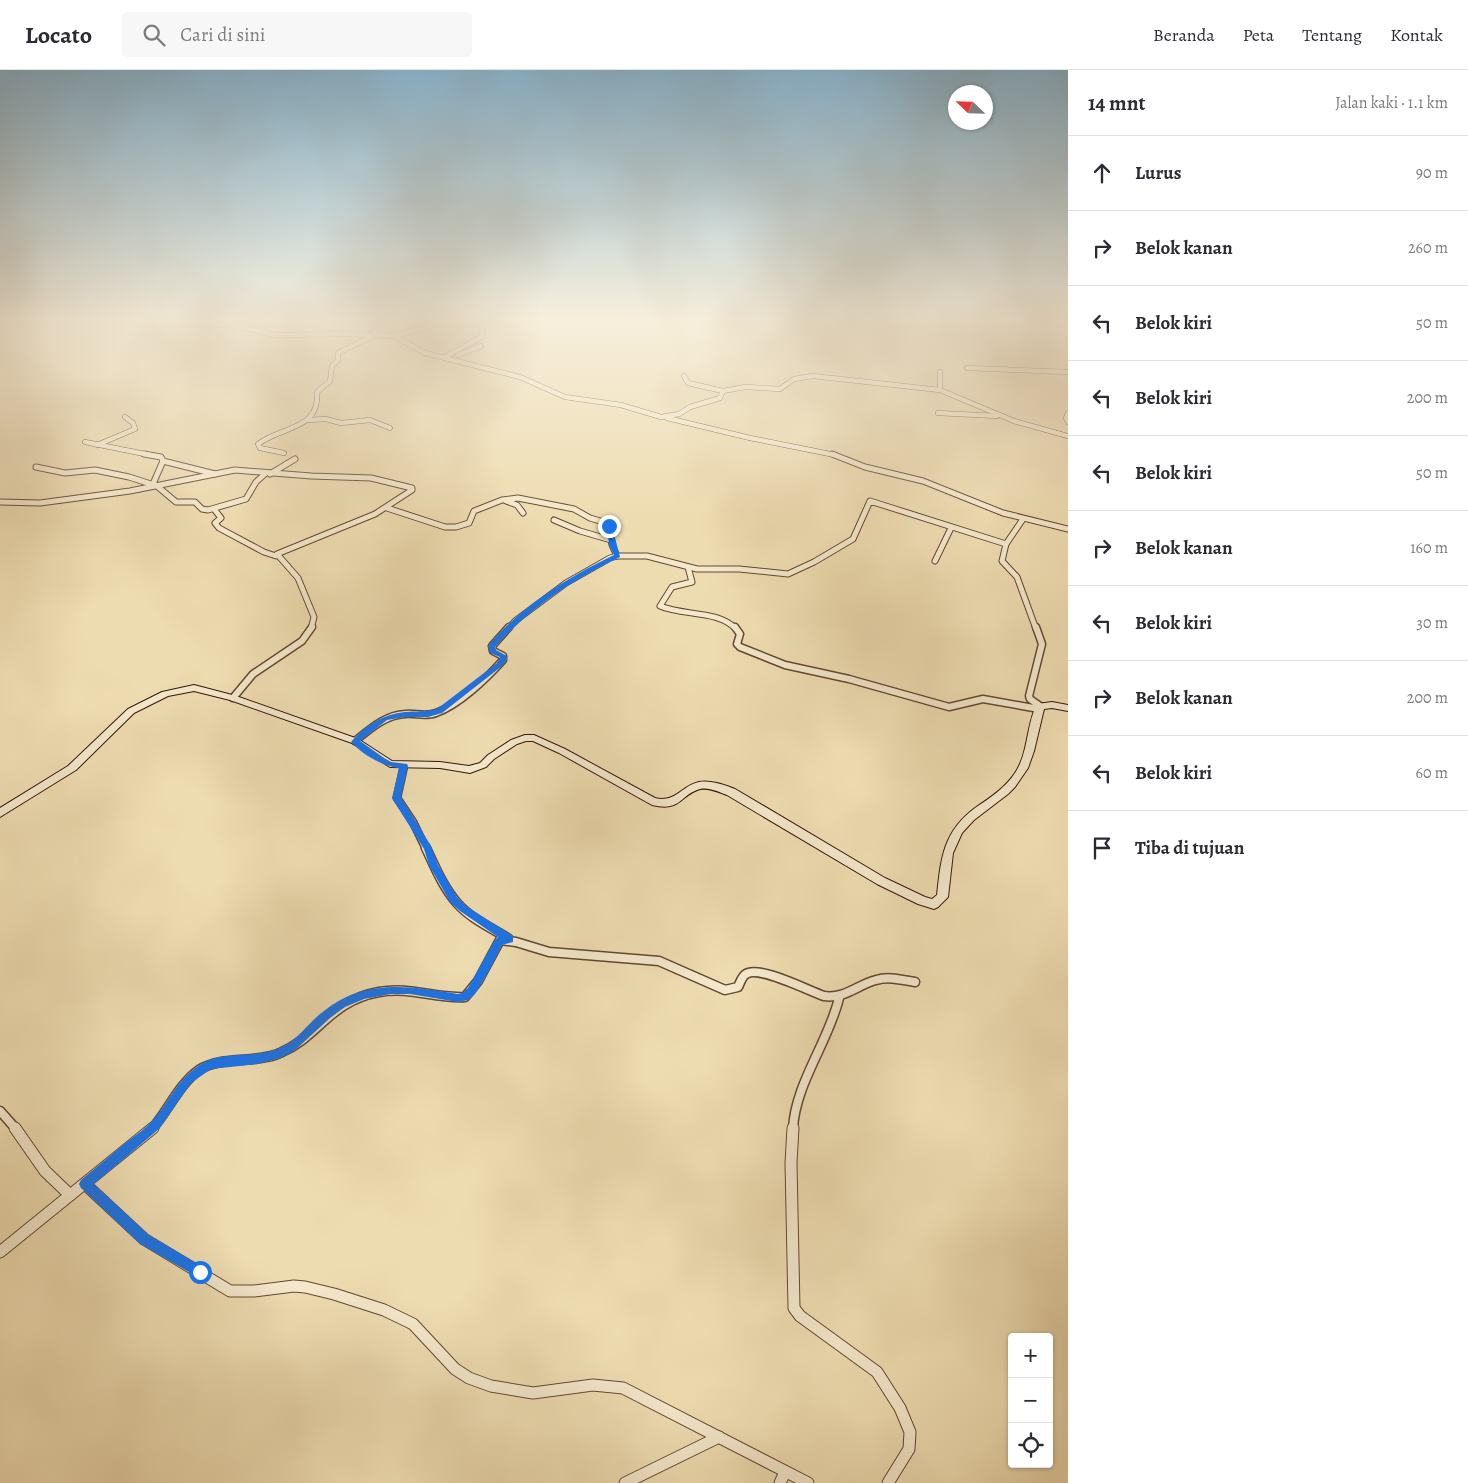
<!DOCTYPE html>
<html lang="id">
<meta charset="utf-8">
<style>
:root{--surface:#fff;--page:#f7f7f7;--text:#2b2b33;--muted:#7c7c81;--line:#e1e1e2}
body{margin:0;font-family:Alegreya,serif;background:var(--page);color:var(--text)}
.controls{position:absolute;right:15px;bottom:15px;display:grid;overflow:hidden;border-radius:5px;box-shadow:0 1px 4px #0004}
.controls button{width:45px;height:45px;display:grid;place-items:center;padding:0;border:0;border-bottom:1px solid var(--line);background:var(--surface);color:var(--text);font:25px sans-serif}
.compass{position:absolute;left:948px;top:15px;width:45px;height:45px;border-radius:50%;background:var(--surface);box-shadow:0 1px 4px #0004;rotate:293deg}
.stop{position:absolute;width:15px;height:15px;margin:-11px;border:4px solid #1a73e8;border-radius:50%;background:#fff}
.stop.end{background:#1a73e8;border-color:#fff;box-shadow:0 1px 5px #0008}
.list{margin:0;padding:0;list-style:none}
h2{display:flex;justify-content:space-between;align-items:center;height:65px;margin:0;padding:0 20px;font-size:21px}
h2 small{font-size:16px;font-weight:400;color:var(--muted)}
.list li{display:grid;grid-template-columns:32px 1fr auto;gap:15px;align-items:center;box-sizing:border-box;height:75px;padding:0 20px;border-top:1px solid var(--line)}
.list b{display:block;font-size:19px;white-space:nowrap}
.list em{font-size:16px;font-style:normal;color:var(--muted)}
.icon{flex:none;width:28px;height:28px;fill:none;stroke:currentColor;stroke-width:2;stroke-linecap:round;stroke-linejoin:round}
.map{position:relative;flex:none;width:1068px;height:1413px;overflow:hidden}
header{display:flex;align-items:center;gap:30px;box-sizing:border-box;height:70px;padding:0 25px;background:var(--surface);border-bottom:1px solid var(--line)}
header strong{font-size:24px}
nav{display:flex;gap:28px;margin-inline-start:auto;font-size:18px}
.search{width:350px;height:45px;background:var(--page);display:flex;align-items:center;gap:12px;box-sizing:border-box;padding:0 18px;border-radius:5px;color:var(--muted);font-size:19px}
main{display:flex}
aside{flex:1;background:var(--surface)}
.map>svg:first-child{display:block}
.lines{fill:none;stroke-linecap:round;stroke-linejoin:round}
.street-far4-casing{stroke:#634832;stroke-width:5.5}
.street-far3-casing{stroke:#634832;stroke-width:7}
.street-far2-casing{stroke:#634832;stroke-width:9}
.street-far1-casing{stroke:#634832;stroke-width:11}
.street-casing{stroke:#634832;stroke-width:13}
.secondary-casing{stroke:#351607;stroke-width:2}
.street-far4{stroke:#f4e8cc;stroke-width:4.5}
.street-far3{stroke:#f4e8cc;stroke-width:5}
.street-far2{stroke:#f4e8cc;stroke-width:6}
.street-far1{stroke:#f4e8cc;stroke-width:8}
.street{stroke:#f4e8cc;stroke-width:11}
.secondary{fill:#f4e8cc;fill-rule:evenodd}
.route{fill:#1a73e8}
</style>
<header>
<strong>Locato</strong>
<div class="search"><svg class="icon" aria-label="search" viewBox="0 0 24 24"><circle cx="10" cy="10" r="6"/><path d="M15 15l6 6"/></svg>Cari di sini</div>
<nav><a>Beranda</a><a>Peta</a><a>Tentang</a><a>Kontak</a></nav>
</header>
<main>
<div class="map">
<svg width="1068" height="1413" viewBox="0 0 1068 1413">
<rect width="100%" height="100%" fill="#eedcb1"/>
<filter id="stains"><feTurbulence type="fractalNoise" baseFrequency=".004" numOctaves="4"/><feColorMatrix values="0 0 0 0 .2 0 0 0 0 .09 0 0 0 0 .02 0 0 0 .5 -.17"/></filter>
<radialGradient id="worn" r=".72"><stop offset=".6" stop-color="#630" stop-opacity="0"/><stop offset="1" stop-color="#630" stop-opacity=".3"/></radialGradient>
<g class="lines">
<g class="street-far4-casing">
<g id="street-far4">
<path d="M 197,247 L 212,254 L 242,257 L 275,265 L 348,264 L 394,266 L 425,283 L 520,307 L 565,327 L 621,335 L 661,347 L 679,344 L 690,337 L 720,328 L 723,321 L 745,317 L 780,319 L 794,309 L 813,306 L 940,320 L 1014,351 L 1068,366"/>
<path d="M 1037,247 L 1068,252"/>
<path d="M 394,266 L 450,251"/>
<path d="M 458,285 L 481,276"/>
<path d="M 445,287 L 481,267 L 483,264 L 481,258 L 485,254"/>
<path d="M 967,298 L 1068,302"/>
<path d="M 940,302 L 940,320"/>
<path d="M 684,306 L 688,313 L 723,321"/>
<path d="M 938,343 L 997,346"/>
<path d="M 1068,343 L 1066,348 L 1068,352"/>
<path d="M 667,348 L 750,368 L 835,385"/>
<path d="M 308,350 L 326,349 L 341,353 L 370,350 L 390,358"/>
<path d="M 85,372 L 150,385"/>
<path d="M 97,375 L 135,359 L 133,353 L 125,347"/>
<path d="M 284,383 L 260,378 L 258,374 C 282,356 320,360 317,322 L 330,311 L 332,296 L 338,290 L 338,283 L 375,265 L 376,247"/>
</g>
</g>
<g class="street-far3-casing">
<g id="street-far3">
<path d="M 144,384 L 161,387 L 163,391 L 153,414"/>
<path d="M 832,384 L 865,397 L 923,411 L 1003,443 L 1068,459"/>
<path d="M 163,391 L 215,404"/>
<path d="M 36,397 L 65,403 L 95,400 L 129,407 L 157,416 L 176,432 L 195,432 L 202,439 L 208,440 L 246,429 L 256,412 L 266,403"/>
<path d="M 270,404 L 295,389"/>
<path d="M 506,431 L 517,435 L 523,443"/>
<path d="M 0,432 L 40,433 L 130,421 L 235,400 L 311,406 L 371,408 L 412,418 L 412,420 L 375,444 L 277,484 L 298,508 L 314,547 L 311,559"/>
<path d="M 387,438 L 445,457 L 456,457 L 469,453 L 474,441 L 502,430 L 518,428 L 574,439 L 590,448 L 607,453 L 612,475 L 617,486"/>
<path d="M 214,439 L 221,448 L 215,453 L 219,458 L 264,482 L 276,486"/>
<path d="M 1023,449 L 1006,474 L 1002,491 L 1017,507 L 1036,559"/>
<path d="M 554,450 L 580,461 L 611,470"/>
<path d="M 935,491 L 951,458"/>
<path d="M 688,497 L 692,512 L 672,517 L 660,536 C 683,546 718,540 736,559"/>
<path d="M 508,559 L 515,551 L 566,513 L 610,488 L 617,486 L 647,486 L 697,499 L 739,499 L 788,504 L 814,492 L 853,469 L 870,431 L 1006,474"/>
</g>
</g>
<g class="street-far2-casing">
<g id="street-far2">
<path d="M 735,557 L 740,564 L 737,574 L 740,577 L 785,595 L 849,609 L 949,637 L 983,629 L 1039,639"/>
<path d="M 1036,557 L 1042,574 L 1029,626 L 1030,629 L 1040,636"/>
<path d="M 233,628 L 253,604 L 302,571 L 312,557"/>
<path d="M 355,671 C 370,659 385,645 405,644 C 416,643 426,647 436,643 C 459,635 487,608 503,590 L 503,586 L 493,581 L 492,576 L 509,557"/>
<path d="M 404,696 L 397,728 L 413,752 L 426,779"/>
</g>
</g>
<g class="street-far1-casing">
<g id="street-far1">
<path d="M 426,778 C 435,797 443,817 457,833 C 471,849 492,858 509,869"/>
<path d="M 0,1041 L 16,1059"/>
<path d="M 152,1059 C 168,1041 179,1014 199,1000 C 223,985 255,994 280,983 C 320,966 329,931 379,922 C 410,916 435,929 465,927 L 478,911 L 500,870 L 516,872 L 549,882 L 659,891 L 725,920 L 738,917 C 740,913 742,906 746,904 C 759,895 809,921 824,926 C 845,929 857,915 876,910 C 889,906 902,910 915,912"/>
<path d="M 793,1059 C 795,1014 829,971 839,928"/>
</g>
</g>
<g class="street-casing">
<g id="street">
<path d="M 15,1058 L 45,1101 L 70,1125"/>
<path d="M 793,1058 L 791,1093 L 794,1238 L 800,1246 L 877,1302 L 900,1338 L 910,1362 L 909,1379 L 888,1413"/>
<path d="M 85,1114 L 144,1169 L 230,1221 L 254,1221 L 294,1216 L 305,1217 L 334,1224 L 384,1240 L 413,1254 L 455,1299 L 469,1308 L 491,1316 L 533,1323 L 593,1315 L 623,1318 L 808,1413"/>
<path d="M 0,1182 L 153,1058"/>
<path d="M 625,1413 L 719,1367"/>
<path d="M 780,1413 L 785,1402"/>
</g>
</g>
<g class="secondary-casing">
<path id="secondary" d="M 194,615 L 236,626 L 358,669 L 392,691 L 440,692 L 469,696 L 480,693 L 488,685 L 511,670 L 525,665 L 534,665 L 565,679 L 655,728 C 676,733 681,716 699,712 C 711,710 724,715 735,719 L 885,808 L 925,827 L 932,829 L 937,825 C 941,788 943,762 975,738 C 990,728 1005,718 1015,703 C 1029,682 1026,655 1037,634 L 1052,632 L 1068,635 L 1068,641 L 1052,638 L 1044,639 L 1034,681 L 1028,698 L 1015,717 L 1008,724 L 974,750 L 962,763 L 953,783 L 948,827 L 938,837 L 934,839 L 918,834 L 877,814 L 727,725 C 719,722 709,717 700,719 C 679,725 682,742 652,735 L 559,683 L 533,671 L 526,671 L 517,674 L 494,689 L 486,697 L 470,703 L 440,698 L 390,697 L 352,673 L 230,630 L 194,621 L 168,626 L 134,643 L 76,700 L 0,747 L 0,738 L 68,696 L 128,639 L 162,622 Z"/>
</g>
<use href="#street-far4" class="street-far4"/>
<use href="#street-far3" class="street-far3"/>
<use href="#street-far2" class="street-far2"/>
<use href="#street-far1" class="street-far1"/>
<use href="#street" class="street"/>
<use href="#secondary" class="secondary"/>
</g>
<linearGradient id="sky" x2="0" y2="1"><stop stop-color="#89b6d2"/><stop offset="0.56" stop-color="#f7efdc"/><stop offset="1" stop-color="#f7efdc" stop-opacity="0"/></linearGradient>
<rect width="1068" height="445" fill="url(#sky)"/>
<path class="route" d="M 607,454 L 612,456 L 620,487 C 572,510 531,537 495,577 L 496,580 L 507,586 L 507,590 L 502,596 L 442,643 L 428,647 L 405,647 L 387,650 L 360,671 L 384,688 L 391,692 L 407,694 L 408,696 L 401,727 L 431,776 L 438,795 L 457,827 L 466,836 L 513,866 L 513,872 L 502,875 L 490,899 L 475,924 L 468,930 L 458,932 L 410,924 L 391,924 L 364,929 L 345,937 L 330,948 L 293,982 L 280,988 L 258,994 L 211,999 L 191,1013 L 159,1059 L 94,1114 L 149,1165 L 205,1198 L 207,1202 L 205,1206 L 200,1208 L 196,1206 L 140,1174 L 81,1118 L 79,1114 L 81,1110 C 97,1097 112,1084 128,1071 C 136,1065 145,1059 151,1052 C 171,1031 176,1009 203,993 C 225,980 258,990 284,976 C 299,968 310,951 324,941 C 365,908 410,916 458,924 L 462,923 L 468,918 L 495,870 L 498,867 L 460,841 L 450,832 L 429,795 L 424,779 L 392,728 L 399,698 C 382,696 363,685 351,672 C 365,655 383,644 405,642 C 416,641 426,642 437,639 L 497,593 L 500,587 L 490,583 L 488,576 C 521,536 568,507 614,485 L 609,475 Z"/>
<rect width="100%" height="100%" filter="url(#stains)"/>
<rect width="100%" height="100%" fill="url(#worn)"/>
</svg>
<div class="controls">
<button>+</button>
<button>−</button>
<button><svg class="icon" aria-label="locate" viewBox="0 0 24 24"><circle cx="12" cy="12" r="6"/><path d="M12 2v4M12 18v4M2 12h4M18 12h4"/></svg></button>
</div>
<svg class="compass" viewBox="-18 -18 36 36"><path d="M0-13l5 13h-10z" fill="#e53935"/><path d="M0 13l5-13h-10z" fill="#7c7c81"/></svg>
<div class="stop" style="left:200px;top:1202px"></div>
<div class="stop end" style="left:609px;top:456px"></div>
</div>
<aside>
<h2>14 mnt<small>Jalan kaki · 1.1 km</small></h2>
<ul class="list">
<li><svg class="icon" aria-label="ahead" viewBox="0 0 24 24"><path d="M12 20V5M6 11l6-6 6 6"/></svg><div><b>Lurus</b></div><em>90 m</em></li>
<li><svg class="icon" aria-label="right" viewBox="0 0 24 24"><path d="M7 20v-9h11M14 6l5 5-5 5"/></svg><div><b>Belok kanan</b></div><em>260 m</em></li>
<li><svg class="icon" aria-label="left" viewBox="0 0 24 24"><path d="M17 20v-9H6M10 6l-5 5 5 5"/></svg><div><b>Belok kiri</b></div><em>50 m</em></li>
<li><svg class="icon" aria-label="left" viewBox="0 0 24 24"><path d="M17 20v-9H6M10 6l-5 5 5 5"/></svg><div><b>Belok kiri</b></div><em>200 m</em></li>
<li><svg class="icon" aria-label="left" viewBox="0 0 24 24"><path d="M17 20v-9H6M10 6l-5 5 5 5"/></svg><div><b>Belok kiri</b></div><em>50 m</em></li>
<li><svg class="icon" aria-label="right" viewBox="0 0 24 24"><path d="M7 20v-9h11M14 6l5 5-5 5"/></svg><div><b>Belok kanan</b></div><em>160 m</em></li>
<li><svg class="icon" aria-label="left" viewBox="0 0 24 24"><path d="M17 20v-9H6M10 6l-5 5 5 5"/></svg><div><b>Belok kiri</b></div><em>30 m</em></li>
<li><svg class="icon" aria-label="right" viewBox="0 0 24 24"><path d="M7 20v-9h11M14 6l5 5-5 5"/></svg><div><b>Belok kanan</b></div><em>200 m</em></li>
<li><svg class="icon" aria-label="left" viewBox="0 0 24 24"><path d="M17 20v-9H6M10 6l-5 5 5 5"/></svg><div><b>Belok kiri</b></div><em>60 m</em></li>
<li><svg class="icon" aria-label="arrive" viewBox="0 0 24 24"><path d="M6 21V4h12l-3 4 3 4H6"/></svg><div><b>Tiba di tujuan</b></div></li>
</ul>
</aside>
</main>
